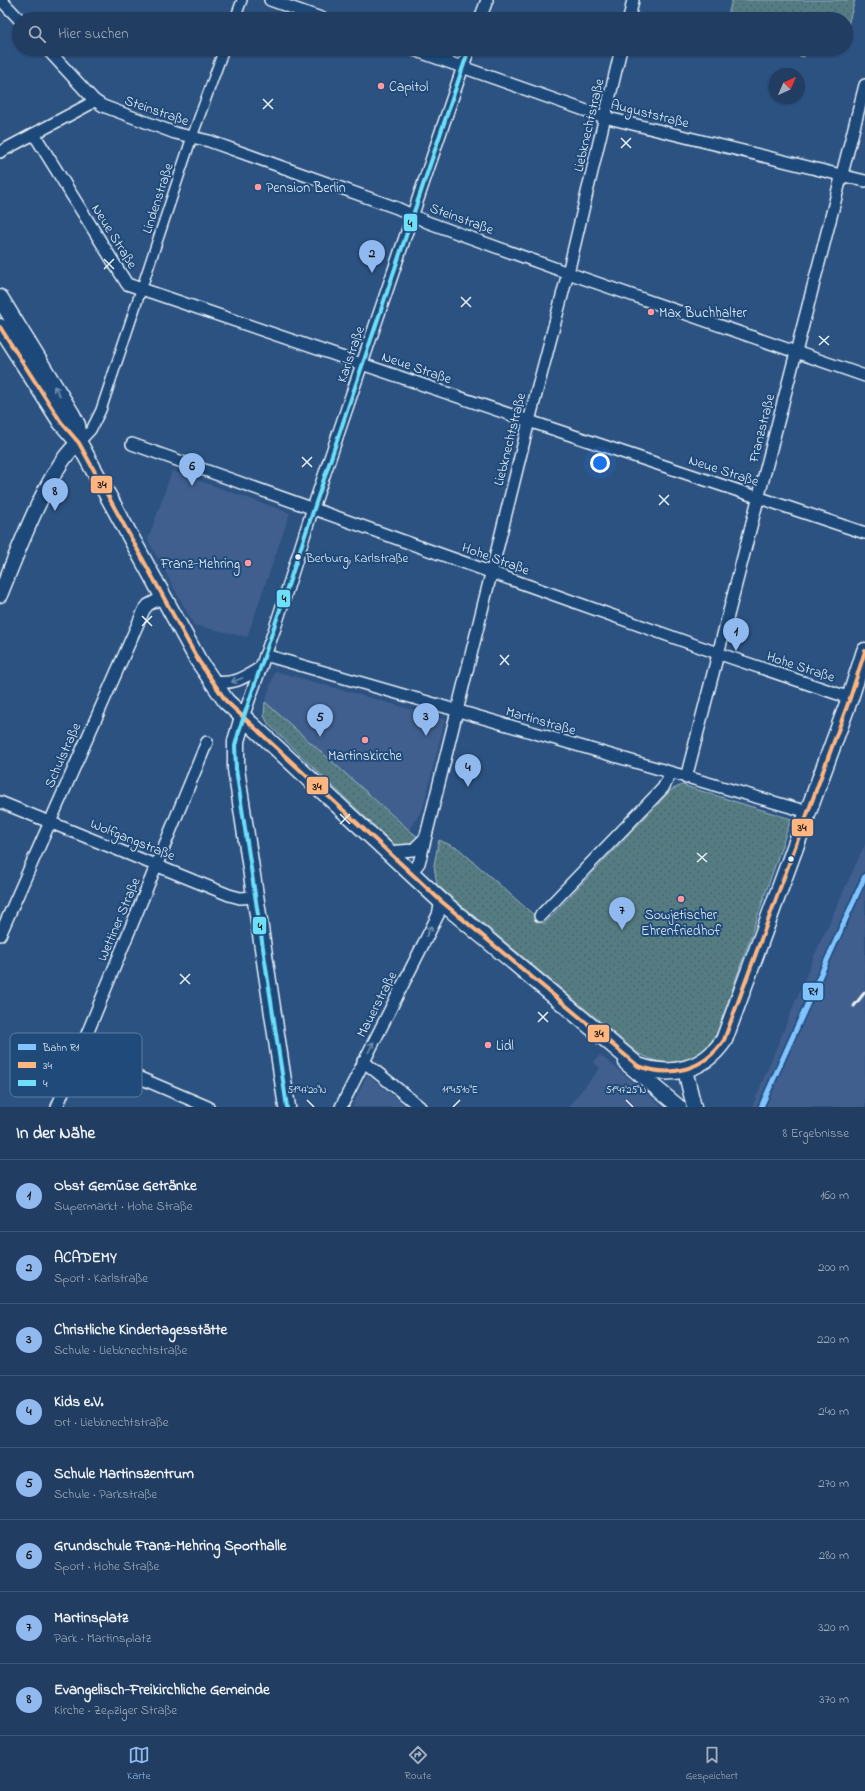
<!DOCTYPE html>
<html lang="de">
<meta charset="utf-8">
<style>
:root{--surface:#213e62;--page:#294568;--text:#f1f3f6;--muted:#a2aebe;--line:#3e5777;--accent:#90b9f0}
body{margin:0;font-family:"Indie Flower",sans-serif;background:var(--page);color:var(--text)}
.compass{position:absolute;left:769px;top:68px;width:36px;height:36px;border-radius:50%;background:var(--surface);box-shadow:0 1px 3px #0004;rotate:45deg}
.you{position:absolute;left:600px;top:463px;width:14px;height:14px;margin:-10px;border:3px solid #fff;border-radius:50%;background:#1a73e8;box-shadow:0 0 0 6px #1a73e833}
.badge{display:grid;place-items:center;width:26px;height:26px;border-radius:50%;background:var(--accent);color:#111;font-size:13px;font-weight:700}
.pin{position:absolute;translate:-50% -33px;filter:drop-shadow(0 1px 2px #0008)}
.pin::after{content:'';position:absolute;top:21px;width:14px;height:12px;background:inherit;clip-path:polygon(0 0,100% 0,50% 100%)}
.list{margin:0;padding:0;list-style:none}
h2{display:flex;justify-content:space-between;align-items:center;height:52px;margin:0;padding:0 16px;font-size:17px}
h2 small{font-size:13px;font-weight:400;color:var(--muted)}
.list li{display:grid;grid-template-columns:26px 1fr auto;gap:12px;align-items:center;box-sizing:border-box;height:72px;padding:0 16px;border-top:1px solid var(--line)}
.list b{display:block;font-size:15px;white-space:nowrap}
.list p{margin:0;font-size:13px;white-space:nowrap;color:var(--muted)}
.list em{font-size:13px;font-style:normal;color:var(--muted)}
.icon{flex:none;width:22px;height:22px;fill:none;stroke:currentColor;stroke-width:2;stroke-linecap:round;stroke-linejoin:round}
.map{position:relative;flex:none;width:865px;height:1107px;overflow:hidden}
.search{position:absolute;background:var(--surface);box-shadow:0 1px 3px #0004;left:12px;right:12px;top:12px;height:44px;display:flex;align-items:center;gap:10px;box-sizing:border-box;padding:0 14px;border-radius:22px;color:var(--muted);font-size:15px}
.sheet{height:628px;background:var(--surface)}
nav{display:flex;justify-content:space-around;align-items:center;box-sizing:border-box;height:56px;border-top:1px solid var(--line);background:var(--surface);font-size:11px;color:var(--muted)}
nav a{display:grid;justify-items:center;gap:2px}
nav .on{color:var(--accent)}
.map>svg:first-child{display:block}
.built{fill:#3f5f8e}
.park{fill:url(#park-dots);stroke:#9eb6be}
.lines{fill:none;stroke-linecap:round;stroke-linejoin:round}
.pedestrian-casing{stroke:#e8f1f8;stroke-width:12}
.minor-casing{stroke:#e8f1f8;stroke-width:14}
.tertiary-casing{stroke:#e8f1f8;stroke-width:17}
.secondary-casing{stroke:#e8f1f8;stroke-width:19}
.pedestrian{stroke:#1f4a7a;stroke-width:9}
.minor{stroke:#1f4a7a;stroke-width:11}
.tertiary{stroke:#1f4a7a;stroke-width:14}
.secondary{stroke:#1f4a7a;stroke-width:16}
.rail{stroke:#e8f1f8;stroke-width:3}
.bus-1-casing{stroke:#1f4a7a;stroke-width:7}
.bus-2-casing{stroke:#1f4a7a;stroke-width:7}
.bus-1{stroke:#ffb580;stroke-width:4}
.bus-2{stroke:#6ddff8;stroke-width:4}
.rail-1-casing{stroke:#1f4a7a;stroke-width:8}
.rail-1{stroke:#80c4ff;stroke-width:5}
.oneway{stroke:#6f8dac}
.ticks{fill:none;stroke:#e8f1f8;stroke-width:1.5}
.poi-dot{fill:#ff9aa2;stroke:#1f4a7a;stroke-width:1.5}
.bus-dot{fill:#e8f1f8;stroke:#1f4a7a;stroke-width:1.5}
.labels{text-anchor:middle;stroke-width:4;stroke-linejoin:round;paint-order:stroke}
.bus-label{font-size:13px;fill:#e8f1f8;stroke:#1f4a7a;text-anchor:start}
.poi-label{font-size:14px;fill:#e8f1f8;stroke:#1f4a7a;text-anchor:start}
.street-label{font-size:14px;fill:#e8f1f8;stroke:#1f4a7a}
.key{fill:#1f4a7a;stroke:#5b7ca0;stroke-width:1}
.key-label{font-size:11px;fill:#e8f1f8}
.ticks-label{font-size:10px;text-anchor:middle;fill:#e8f1f8;stroke:#1f4a7a;stroke-width:4;stroke-linejoin:round;paint-order:stroke}
.line-badge{stroke:#1f4a7a;stroke-width:1.5}
.pale-badge-label{font-size:11px;text-anchor:middle;font-weight:bold;fill:#111}
</style>
<div class="map">
<svg width="865" height="1107" viewBox="0 0 865 1107">
<defs>
<pattern id="park-dots" width="8" height="8" patternUnits="userSpaceOnUse"><rect width="8" height="8" fill="#557c83"/><path d="M2 2h.1M6 6h.1" fill="none" stroke="#4e6569" stroke-width="1.8" stroke-linecap="round"/></pattern>
</defs>
<rect width="100%" height="100%" fill="#2c5282"/>
<filter id="ink" filterUnits="userSpaceOnUse"><feTurbulence type="fractalNoise" baseFrequency=".025" numOctaves="2"/><feDisplacementMap in="SourceGraphic" scale="8" xChannelSelector="R" yChannelSelector="G"/><feConvolveMatrix kernelMatrix="1 2 1 2 8 2 1 2 1" color-interpolation-filters="sRGB"/></filter>
<g filter="url(#ink)">
<g class="built">
<path d="M 172,471 L 290,513 L 247,637 L 194,625 L 148,540 Z"/>
<path d="M 275,671 L 445,719 L 423,808 L 409,830 L 265,702 Z"/>
<path d="M 865,844 L 865,1107 L 752,1107 L 815,954 Z"/>
<path d="M 600,1055 L 609,1062 L 663,1107 L 568,1107 L 600,1068 L 593,1062 Z"/>
<path d="M 367,1075 L 407,1107 L 352,1107 Z"/>
</g>
<g class="park">
<path d="M 732,0 L 855,0 L 846,32 L 846,19 L 727,19 Z"/>
<path d="M 771,49 L 806,49 L 804,57 Z"/>
<path d="M 265,702 L 409,830 L 418,837 L 410,845 L 397,845 L 390,841 L 269,725 L 264,716 Z"/>
<path d="M 682,785 L 791,819 L 718,1031 L 706,1050 L 689,1059 L 671,1063 L 656,1061 L 639,1054 L 437,885 L 434,865 L 439,840 L 459,849 L 544,924 L 671,790 Z"/>
</g>
<g class="lines">
<g class="pedestrian-casing">
<g id="pedestrian">
<path d="M 235,19 L 242,0"/>
<path d="M 79,443 L 91,430 L 101,410 L 192,137 L 224,49"/>
</g>
</g>
<g class="minor-casing">
<g id="minor">
<path d="M 1,0 L 19,19"/>
<path d="M 270,0 L 324,19"/>
<path d="M 480,19 L 487,0"/>
<path d="M 629,19 L 633,0"/>
<path d="M 47,49 L 94,100 L 103,106 L 175,133 L 209,141 L 397,208 L 427,222 L 568,273 L 865,376"/>
<path d="M 411,49 L 604,117 L 865,181"/>
<path d="M 34,134 L 127,284 L 529,421 L 865,533"/>
<path d="M 0,152 L 88,105 L 94,100"/>
<path d="M 132,444 L 720,654 L 850,698"/>
<path d="M 265,655 L 808,812"/>
<path d="M 212,682 C 234,684 241,680 260,668"/>
<path d="M 243,717 L 275,628 L 313,508 L 469,49"/>
<path d="M 686,778 L 865,85"/>
<path d="M 0,802 L 229,895 L 240,898 L 256,897"/>
<path d="M 388,852 L 413,850 L 425,838"/>
<path d="M 411,873 L 419,863 L 422,852 L 529,421 L 568,273 L 621,49"/>
<path d="M 540,916 L 663,788 L 671,773"/>
<path d="M 0,935 L 144,610 L 148,605 L 163,597"/>
<path d="M 79,1052 L 208,1107"/>
<path d="M 363,1061 L 420,1107"/>
<path d="M 57,1107 L 207,742"/>
<path d="M 341,1107 L 438,915 L 441,901"/>
</g>
</g>
<g class="tertiary-casing">
<g id="tertiary">
<path d="M 0,595 C 14,561 51,461 79,443"/>
<path d="M 626,1063 L 679,1107"/>
<path d="M 685,1070 L 694,1107"/>
</g>
</g>
<g class="secondary-casing">
<g id="secondary">
<path d="M 0,298 L 72,415 L 77,425 L 79,442"/>
<path d="M 0,327 L 61,422 L 79,443 L 198,660 L 226,701 L 441,901 L 638,1066 C 671,1078 704,1070 724,1040 L 850,698 L 865,651"/>
<path d="M 243,717 L 236,741 L 236,769 L 287,1107"/>
</g>
</g>
<use href="#pedestrian" class="pedestrian"/>
<use href="#minor" class="minor"/>
<use href="#tertiary" class="tertiary"/>
<use href="#secondary" class="secondary"/>
<path class="rail" d="M 854,1006 L 865,992"/>
<g class="bus-1-casing">
<path id="bus-1" d="M 0,327 L 61,422 L 79,443 L 198,660 L 226,701 L 441,901 L 638,1066 C 671,1078 704,1070 724,1040 L 850,698 L 865,651"/>
</g>
<g class="bus-2-casing">
<path id="bus-2" d="M 287,1107 L 236,769 L 235,746 L 239,731 L 469,49"/>
</g>
<use href="#bus-1" class="bus-1"/>
<use href="#bus-2" class="bus-2"/>
<g class="rail-1-casing">
<path id="rail-1" d="M 761,1107 L 865,876"/>
</g>
<use href="#rail-1" class="rail-1"/>
</g>
<defs><path id="oneway-shaft" d="M-6 0H5M1.5-3L5.5 0L1.5 3" fill="none" stroke-width="1.6" stroke-linecap="round" stroke-linejoin="round"/></defs>
<g class="oneway">
<use href="#oneway-shaft" transform="translate(57 391) rotate(-122)"/>
<use href="#oneway-shaft" transform="translate(237 680) rotate(160)"/>
<use href="#oneway-shaft" transform="translate(429 931) rotate(-63)"/>
<use href="#oneway-shaft" transform="translate(371 1047) rotate(-63)"/>
</g>
</g>
<path class="ticks" d="M 263,99 L 273,109M 263,109 L 273,99M 621,138 L 631,148M 621,148 L 631,138M 104,259 L 114,269M 104,269 L 114,259M 461,297 L 471,307M 461,307 L 471,297M 819,336 L 829,345M 819,345 L 829,336M 302,457 L 312,467M 302,467 L 312,457M 659,495 L 669,505M 659,505 L 669,495M 142,616 L 152,626M 142,626 L 152,616M 500,655 L 509,665M 500,665 L 509,655M 340,814 L 350,824M 340,824 L 350,814M 697,853 L 707,862M 697,862 L 707,853M 180,974 L 190,984M 180,984 L 190,974M 538,1012 L 548,1022M 538,1022 L 548,1012M 307,1100 L 314,1107M 626,1100 L 633,1107M 453,1107 L 460,1100"/>
<g class="poi-dot">
<circle cx="381" cy="86" r="4"/>
<circle cx="258" cy="187" r="4"/>
<circle cx="651" cy="312" r="4"/>
<circle cx="248" cy="563" r="4"/>
<circle cx="365" cy="740" r="4"/>
<circle cx="681" cy="899" r="4"/>
<circle cx="488" cy="1045" r="4"/>
</g>
<g class="bus-dot">
<circle cx="298" cy="557" r="3.5"/>
<circle cx="791" cy="859" r="3.5"/>
</g>
<g class="labels">
<g class="bus-label">
<text x="306" y="562">Berburg, Karlstraße</text>
</g>
<g class="poi-label">
<text x="389" y="91">Capitol</text>
<text x="266" y="192">Pension Berlin</text>
<text x="659" y="317">Max Buchhalter</text>
<text x="240" y="568" text-anchor="end">Franz-Mehring</text>
<text x="365" y="760" text-anchor="middle">Martinskirche</text>
<text x="681" y="919" text-anchor="middle">Sowjetischer<tspan x="681" dy="16">Ehrenfriedhof</tspan></text>
<text x="496" y="1050">Lidl</text>
</g>
<g class="street-label">
<text transform="translate(157 110) rotate(19)" y="5">Steinstraße</text>
<text transform="translate(650 113) rotate(14)" y="5">Auguststraße</text>
<text transform="translate(588 125) rotate(-77)" y="5">Liebknechtstraße</text>
<text transform="translate(157 198) rotate(-72)" y="5">Lindenstraße</text>
<text transform="translate(462 218) rotate(20)" y="5">Steinstraße</text>
<text transform="translate(115 236) rotate(58)" y="5">Neue Straße</text>
<text transform="translate(350 354) rotate(-71)" y="5">Karlstraße</text>
<text transform="translate(417 367) rotate(19)" y="5">Neue Straße</text>
<text transform="translate(761 428) rotate(-76)" y="5">Franzstraße</text>
<text transform="translate(509 439) rotate(-76)" y="5">Liebknechtstraße</text>
<text transform="translate(724 470) rotate(18)" y="5">Neue Straße</text>
<text transform="translate(496 558) rotate(20)" y="5">Hohe Straße</text>
<text transform="translate(801 666) rotate(18)" y="5">Hohe Straße</text>
<text transform="translate(541 720) rotate(16)" y="5">Martinstraße</text>
<text transform="translate(62 755) rotate(-66)" y="5">Schulstraße</text>
<text transform="translate(133 839) rotate(22)" y="5">Wolfgangstraße</text>
<text transform="translate(118 919) rotate(-67)" y="5">Wettiner Straße</text>
<text transform="translate(376 1004) rotate(-63)" y="5">Mauerstraße</text>
</g>
</g>
<rect x="10" y="1033" width="132" height="64" rx="6" class="key"/>
<rect x="18" y="1044" width="18" height="6" fill="#80c4ff"/>
<rect x="18" y="1062" width="18" height="6" fill="#ffb580"/>
<rect x="18" y="1080" width="18" height="6" fill="#6ddff8"/>
<g class="key-label">
<text x="43" y="1051">Bahn R1</text>
<text x="43" y="1069">34</text>
<text x="43" y="1087">4</text>
</g>
<g class="ticks-label">
<text x="307" y="1093">51°47'20"N</text>
<text x="460" y="1093">11°45'10"E</text>
<text x="626" y="1093">51°47'25"N</text>
</g>
<g class="line-badge">
<rect x="403" y="213" width="15" height="19" rx="4" fill="#6ddff8"/>
<rect x="90" y="475" width="23" height="19" rx="4" fill="#ffb580"/>
<rect x="276" y="589" width="15" height="19" rx="4" fill="#6ddff8"/>
<rect x="306" y="776" width="23" height="19" rx="4" fill="#ffb580"/>
<rect x="791" y="818" width="23" height="19" rx="4" fill="#ffb580"/>
<rect x="252" y="916" width="15" height="19" rx="4" fill="#6ddff8"/>
<rect x="802" y="982" width="22" height="19" rx="4" fill="#80c4ff"/>
<rect x="587" y="1024" width="23" height="19" rx="4" fill="#ffb580"/>
</g>
<g class="pale-badge-label">
<text x="410" y="227">4</text>
<text x="102" y="488">34</text>
<text x="284" y="602">4</text>
<text x="317" y="790">34</text>
<text x="802" y="831">34</text>
<text x="260" y="930">4</text>
<text x="813" y="995">R1</text>
<text x="599" y="1037">34</text>
</g>
</svg>
<svg class="compass" viewBox="-18 -18 36 36"><path d="M0-13l5 13h-10z" fill="#e53935"/><path d="M0 13l5-13h-10z" fill="#a2aebe"/></svg>
<div class="you"></div>
<div class="pin badge" style="left:736px;top:651px">1</div>
<div class="pin badge" style="left:372px;top:273px">2</div>
<div class="pin badge" style="left:426px;top:736px">3</div>
<div class="pin badge" style="left:468px;top:787px">4</div>
<div class="pin badge" style="left:320px;top:737px">5</div>
<div class="pin badge" style="left:192px;top:486px">6</div>
<div class="pin badge" style="left:622px;top:930px">7</div>
<div class="pin badge" style="left:55px;top:511px">8</div>
<div class="search"><svg class="icon" aria-label="search" viewBox="0 0 24 24"><circle cx="10" cy="10" r="6"/><path d="M15 15l6 6"/></svg>Hier suchen</div>
</div>
<section class="sheet">
<h2>In der Nähe<small>8 Ergebnisse</small></h2>
<ul class="list">
<li><span class="badge">1</span><div><b>Obst Gemüse Getränke</b><p>Supermarkt · Hohe Straße</p></div><em>160 m</em></li>
<li><span class="badge">2</span><div><b>ACADEMY</b><p>Sport · Karlstraße</p></div><em>200 m</em></li>
<li><span class="badge">3</span><div><b>Christliche Kindertagesstätte</b><p>Schule · Liebknechtstraße</p></div><em>220 m</em></li>
<li><span class="badge">4</span><div><b>Kids e.V.</b><p>Ort · Liebknechtstraße</p></div><em>240 m</em></li>
<li><span class="badge">5</span><div><b>Schule Martinszentrum</b><p>Schule · Parkstraße</p></div><em>270 m</em></li>
<li><span class="badge">6</span><div><b>Grundschule Franz-Mehring Sporthalle</b><p>Sport · Hohe Straße</p></div><em>280 m</em></li>
<li><span class="badge">7</span><div><b>Martinsplatz</b><p>Park · Martinsplatz</p></div><em>320 m</em></li>
<li><span class="badge">8</span><div><b>Evangelisch-Freikirchliche Gemeinde</b><p>Kirche · Zepziger Straße</p></div><em>370 m</em></li>
</ul>
</section>
<nav>
<a class="on"><svg class="icon" aria-label="map" viewBox="0 0 24 24"><path d="M3 6l6-2 6 2 6-2v14l-6 2-6-2-6 2zM9 4v14M15 6v14"/></svg>Karte</a>
<a><svg class="icon" aria-label="directions" viewBox="0 0 24 24"><path d="M12 3l9 9-9 9-9-9zM9 14v-3h6M13 9l2 2-2 2"/></svg>Route</a>
<a><svg class="icon" aria-label="saved" viewBox="0 0 24 24"><path d="M7 4h10v16l-5-4-5 4z"/></svg>Gespeichert</a>
</nav>
